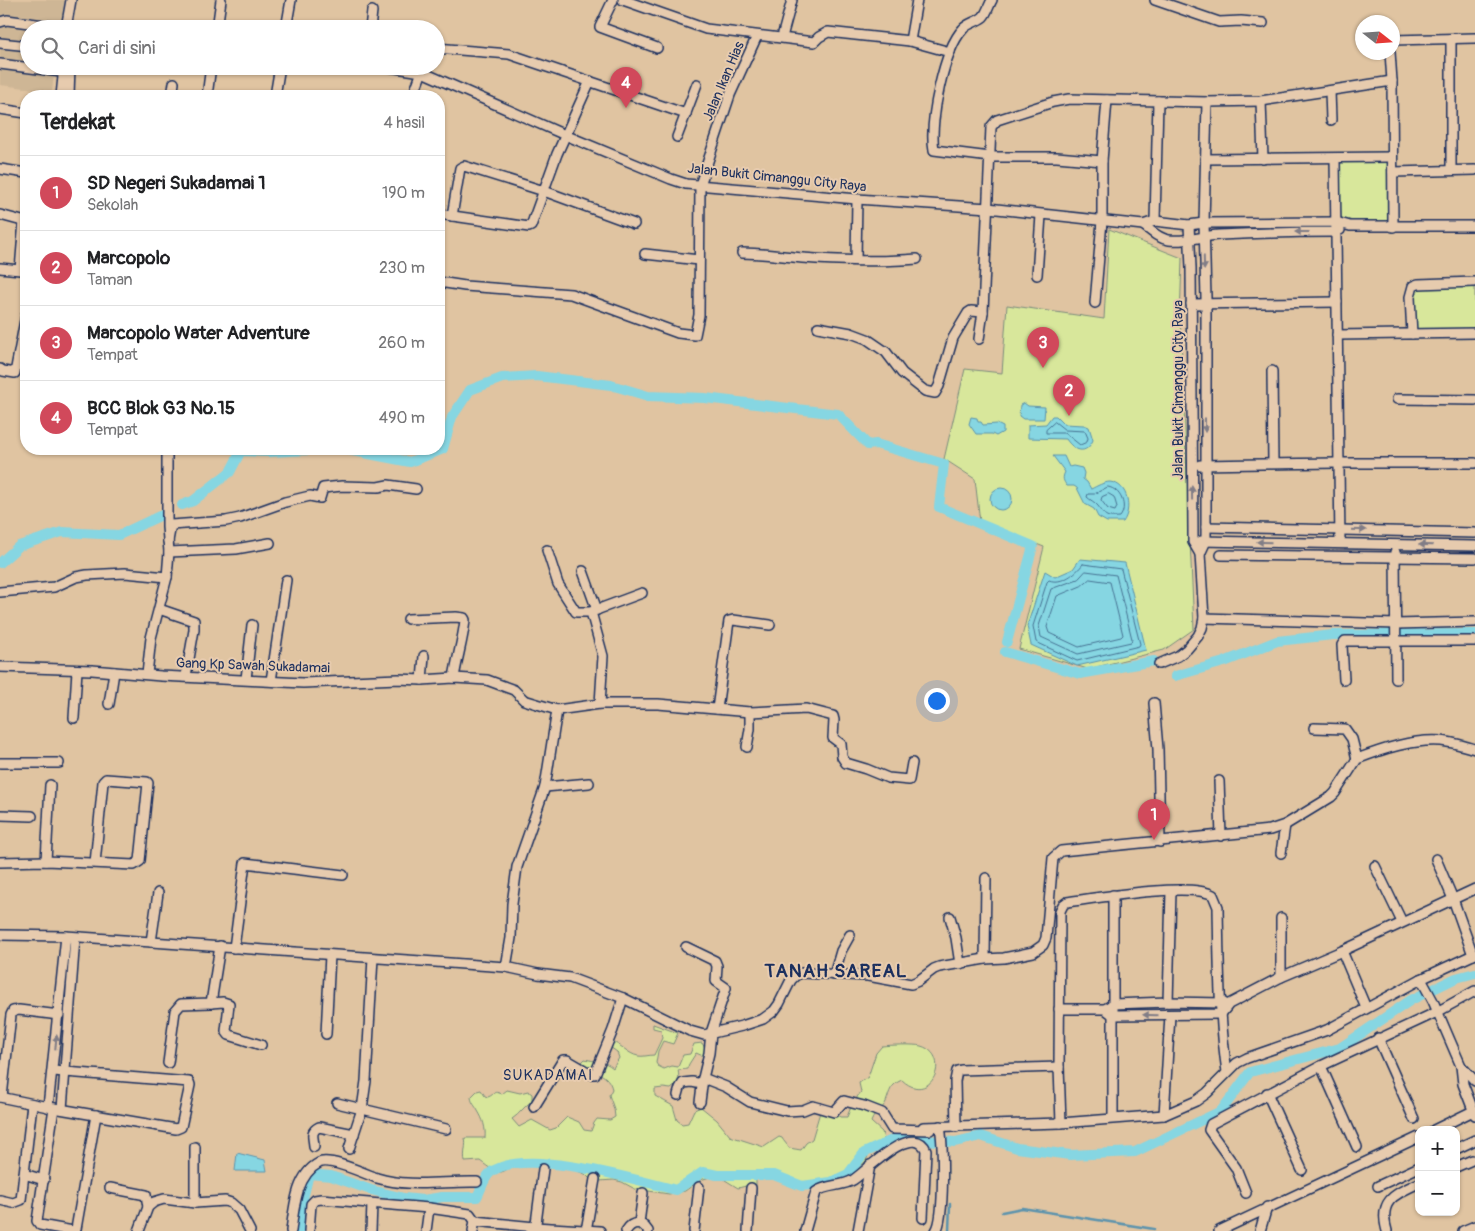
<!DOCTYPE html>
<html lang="id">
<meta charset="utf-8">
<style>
:root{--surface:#fff;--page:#f6f6f6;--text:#202124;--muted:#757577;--line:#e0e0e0;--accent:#d1495b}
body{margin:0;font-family:Pangolin,sans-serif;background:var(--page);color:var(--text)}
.controls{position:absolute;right:15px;bottom:15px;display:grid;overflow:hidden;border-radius:10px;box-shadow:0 1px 4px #0004}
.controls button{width:45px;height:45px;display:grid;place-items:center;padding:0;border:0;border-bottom:1px solid var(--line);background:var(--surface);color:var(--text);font:25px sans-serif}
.compass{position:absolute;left:1355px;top:15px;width:45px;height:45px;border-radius:50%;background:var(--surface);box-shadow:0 1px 4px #0004;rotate:107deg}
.you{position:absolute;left:936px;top:700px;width:18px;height:18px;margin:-12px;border:4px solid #fff;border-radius:50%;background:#1a73e8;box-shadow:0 0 0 8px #1a73e833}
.badge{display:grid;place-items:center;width:32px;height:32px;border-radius:50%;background:var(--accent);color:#fff;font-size:16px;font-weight:700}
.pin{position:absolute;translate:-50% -41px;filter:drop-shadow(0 1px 2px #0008)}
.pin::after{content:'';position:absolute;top:26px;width:18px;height:15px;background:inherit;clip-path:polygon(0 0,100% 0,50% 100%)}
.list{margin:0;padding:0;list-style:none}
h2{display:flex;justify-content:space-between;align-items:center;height:65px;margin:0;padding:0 20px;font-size:21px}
h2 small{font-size:16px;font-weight:400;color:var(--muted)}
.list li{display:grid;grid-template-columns:32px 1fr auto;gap:15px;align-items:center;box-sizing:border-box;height:75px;padding:0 20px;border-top:1px solid var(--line)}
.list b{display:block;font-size:19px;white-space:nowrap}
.list p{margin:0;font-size:16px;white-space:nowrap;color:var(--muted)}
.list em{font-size:16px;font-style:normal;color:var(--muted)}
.icon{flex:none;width:28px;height:28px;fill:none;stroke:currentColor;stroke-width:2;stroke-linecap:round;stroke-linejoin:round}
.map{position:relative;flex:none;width:1475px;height:1231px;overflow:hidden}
.search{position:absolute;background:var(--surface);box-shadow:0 1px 4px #0004;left:20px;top:20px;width:425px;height:55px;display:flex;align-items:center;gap:12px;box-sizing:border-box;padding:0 18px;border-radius:28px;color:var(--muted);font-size:19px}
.panel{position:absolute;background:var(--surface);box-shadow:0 1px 4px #0004;left:20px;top:90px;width:425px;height:365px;border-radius:20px}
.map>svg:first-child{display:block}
.built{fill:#ceb695}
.green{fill:#d8e79b;stroke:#7a8b7c}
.water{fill:#86d6e2;stroke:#5b93ad}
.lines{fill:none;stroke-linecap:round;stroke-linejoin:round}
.shore{stroke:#467293;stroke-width:1}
.stream{stroke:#5b93ad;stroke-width:2.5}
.canal{stroke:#86d6e2;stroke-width:10}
.street-casing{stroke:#1b2f5e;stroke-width:12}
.street{stroke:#e7cbae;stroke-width:9}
.oneway{fill:#817d86}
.labels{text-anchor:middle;stroke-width:4;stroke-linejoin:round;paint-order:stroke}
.street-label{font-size:14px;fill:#1b2f5e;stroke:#e7cbae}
.neighbourhood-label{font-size:15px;letter-spacing:1px;fill:#1b2f5e;stroke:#e7cbae}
.district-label{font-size:19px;font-weight:bold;letter-spacing:1px;fill:#1b2f5e;stroke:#e7cbae}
</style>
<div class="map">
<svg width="1475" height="1231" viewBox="0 0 1475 1231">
<rect width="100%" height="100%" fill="#e0c4a1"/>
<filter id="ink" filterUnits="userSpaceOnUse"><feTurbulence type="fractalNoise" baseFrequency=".02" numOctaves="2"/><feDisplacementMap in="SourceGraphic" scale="10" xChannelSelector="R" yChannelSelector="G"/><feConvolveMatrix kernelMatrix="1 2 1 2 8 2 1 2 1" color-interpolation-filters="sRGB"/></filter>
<g filter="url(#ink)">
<path class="built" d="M 0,0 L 65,0 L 61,29 L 29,29 L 29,66 L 55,66 L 52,91 L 0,85 Z"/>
<g class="green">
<path d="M 1388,160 L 1389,221 L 1341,221 L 1339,162 Z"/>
<path d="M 1109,229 L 1182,258 L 1180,319 L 1194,629 L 1164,650 L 1088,669 L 1019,649 L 1044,547 L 980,522 L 975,479 L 944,459 L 965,369 L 1002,373 L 1007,305 L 1104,319 Z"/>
<path d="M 1475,286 L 1475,329 L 1415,330 L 1415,288 Z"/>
<path d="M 653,1024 L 678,1033 L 673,1044 L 663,1041 L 658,1051 L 656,1063 L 658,1066 L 664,1069 L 672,1066 L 678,1067 L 683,1055 L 690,1054 L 694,1044 L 702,1043 L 706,1050 L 703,1056 L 696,1053 L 689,1064 L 687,1069 L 678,1070 C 680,1079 678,1084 671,1089 L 663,1088 L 655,1089 L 655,1096 L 673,1106 L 677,1120 L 682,1124 L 688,1123 L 694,1110 L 701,1107 L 717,1120 L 730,1136 L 764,1147 L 779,1137 L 782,1138 C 784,1142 787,1144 789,1148 L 801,1150 L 806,1143 L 812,1139 L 820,1112 L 834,1112 L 840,1117 L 847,1117 L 851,1107 L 857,1105 L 857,1097 L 861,1092 L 859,1083 L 868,1077 L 876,1053 L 882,1046 C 890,1045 914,1044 921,1046 C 953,1055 931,1107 902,1080 C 890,1085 890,1091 886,1102 C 883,1109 875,1111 871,1122 L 882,1132 L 884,1139 L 878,1145 L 871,1147 L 866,1161 L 855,1171 L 840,1179 L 817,1187 L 794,1186 L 782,1175 L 763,1173 L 756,1177 L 756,1194 L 746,1186 L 738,1188 L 717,1175 L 700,1180 L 685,1191 L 669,1194 L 635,1189 L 622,1182 L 614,1180 L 599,1181 L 590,1179 L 585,1174 L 556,1163 L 548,1163 L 540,1168 L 532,1166 L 518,1160 C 500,1177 499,1175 480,1161 L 465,1162 C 463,1152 467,1146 465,1138 L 485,1138 C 486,1128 483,1119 478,1111 C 475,1105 472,1104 471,1097 L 477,1091 L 481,1090 L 485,1096 L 488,1097 C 496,1094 492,1090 502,1094 L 507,1090 L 520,1093 L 528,1091 L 532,1094 L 532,1101 C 524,1106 520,1114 512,1119 L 519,1127 L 532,1120 L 550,1130 L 556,1128 L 567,1117 L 579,1122 L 584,1130 L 591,1131 L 594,1123 L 597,1119 L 610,1120 L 615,1117 L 614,1109 L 609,1095 L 612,1089 C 608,1073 596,1073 582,1068 L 582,1062 L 585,1059 C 596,1062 604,1060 613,1068 L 619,1058 L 617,1052 L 610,1047 L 612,1042 C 622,1045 628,1054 638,1056 C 643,1057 649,1055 654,1055 L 662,1038 L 661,1030 L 653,1028 Z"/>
</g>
<g class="water">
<path d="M 1024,403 L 1028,406 L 1045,407 L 1044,419 L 1023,419 L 1019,416 L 1020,405 Z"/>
<path d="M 1052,416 L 1056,416 L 1064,424 L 1084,425 L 1089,427 L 1093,440 C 1086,456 1074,451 1066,439 L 1028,438 L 1028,425 L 1046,424 Z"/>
<path d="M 971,417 L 977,418 L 978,422 L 981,422 L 983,425 L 997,424 L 1003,427 L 1003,432 L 996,436 L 992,434 L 976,434 L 969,424 Z"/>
<path d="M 1053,456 L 1064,456 L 1069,467 L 1073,466 L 1082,468 L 1084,473 L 1083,479 L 1087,482 L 1091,489 C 1097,486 1104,482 1110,482 C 1129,484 1132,510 1123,522 L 1107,522 L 1098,517 L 1094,509 L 1085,504 L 1077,488 L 1074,486 L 1067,486 C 1063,481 1062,478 1065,472 Z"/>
<circle cx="1001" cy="499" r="11"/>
<path d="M 1080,559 L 1125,563 L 1146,650 L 1077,666 L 1031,645 L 1027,626 L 1045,571 L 1055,577 L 1073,569 Z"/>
<path d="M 237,1153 L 265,1160 L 267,1171 L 235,1171 Z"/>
</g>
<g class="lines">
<g class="shore">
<path d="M 1055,422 L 1065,430 L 1085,431 L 1088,438 L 1087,442 L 1080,445 L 1065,433 L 1046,433 L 1046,430 Z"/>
<path d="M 1108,487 C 1121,489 1128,507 1120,517 C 1104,518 1106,516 1098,506 C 1095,502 1090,500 1087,497 L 1088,494 L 1094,494 Z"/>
<path d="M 1109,494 L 1114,497 L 1117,507 L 1115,511 L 1108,509 L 1101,500 L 1102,497 Z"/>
<path d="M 1083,564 L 1121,569 L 1140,644 L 1139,646 L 1077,661 L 1036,642 L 1033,626 L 1047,582 L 1049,580 C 1062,585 1076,573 1083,564 Z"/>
<path d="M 1086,571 L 1116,575 L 1132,639 L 1131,642 L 1078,654 L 1041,637 L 1039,626 L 1051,589 L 1078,579 Z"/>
<path d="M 1090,579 L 1110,582 L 1123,635 L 1121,637 L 1079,647 L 1049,633 L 1047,627 L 1057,596 L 1081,586 Z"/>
</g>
<g class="stream">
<path d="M 1002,1212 L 1022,1208 L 1154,1229"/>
<path d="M 949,1231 L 950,1204"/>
</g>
<g class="canal">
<path d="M 343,449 L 410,462 L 443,449 L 452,417 L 470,390 L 502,378 L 537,376 L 611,385 L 648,396 L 705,398 L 838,414 L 868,445 L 876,444 L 944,464 L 939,507 L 1033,546 L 1007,642"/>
<path d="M 182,505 L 193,501 L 230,472 L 241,451 L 269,452 L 330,449"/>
<path d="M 0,563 L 19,546 L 62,532 L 119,535 L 168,512"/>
<path d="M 1005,652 L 1080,674 L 1154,661"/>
<path d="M 1175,676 L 1224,662 L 1277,641 L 1333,635 L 1475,634"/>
<path d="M 299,1231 L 299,1215 L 309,1174 L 331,1176 L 371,1190 L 404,1198 L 423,1200 L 442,1197 L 477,1197 C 481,1190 484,1178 490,1173 C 521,1146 638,1180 676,1190 L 703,1172 L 717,1175 L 774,1175 L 802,1186 L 831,1182 L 848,1174 L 864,1153 L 892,1140 L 922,1140 L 955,1142 L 981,1136 L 1017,1148 L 1070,1155 L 1135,1152 L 1221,1111 L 1250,1072 L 1340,1048 L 1411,1000 L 1456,978 L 1475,973"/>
</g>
<g class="street-casing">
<g id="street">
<path d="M 613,0 L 600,27 L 657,48"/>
<path d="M 623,0 L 706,29 L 814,42 L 819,37 L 828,32 L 910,41 L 950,52"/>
<path d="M 992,0 C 989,5 987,13 983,17 C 977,22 968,23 963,29 C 944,49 929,122 934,150 L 990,157 L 1057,157 L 1102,161"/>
<path d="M 1155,0 L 1219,22 L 1241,21 L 1263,23"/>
<path d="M 0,22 L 7,20 L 73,29"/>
<path d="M 66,28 L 71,0"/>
<path d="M 217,29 L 221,0"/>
<path d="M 286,29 L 291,0"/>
<path d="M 370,29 L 372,11"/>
<path d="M 782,37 L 792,0"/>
<path d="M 1451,39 L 1451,170"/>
<path d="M 1392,40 L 1475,38"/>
<path d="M 910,41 L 917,0"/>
<path d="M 0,43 L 29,46"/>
<path d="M 436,48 L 509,54 L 686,114"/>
<path d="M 1390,52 L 1392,81 L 1393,227"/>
<path d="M 0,64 L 69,73"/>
<path d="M 383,66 L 422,72 L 565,135 L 671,179 L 686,184 L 857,199 L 988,208 L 1143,225 L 1155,221 L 1189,225 L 1204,223 L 1206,298 L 1206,541 L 1200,554"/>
<path d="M 1330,91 L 1331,120"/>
<path d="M 61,96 L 64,67"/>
<path d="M 69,96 L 70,66"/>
<path d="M 172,96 L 174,83"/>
<path d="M 207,96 L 211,66"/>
<path d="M 275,96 L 280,66"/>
<path d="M 413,96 L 424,66"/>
<path d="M 1261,101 L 1263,159"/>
<path d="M 1207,102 L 1204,223 L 1336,222 L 1350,226 L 1475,226"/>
<path d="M 0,109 L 26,113"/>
<path d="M 677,137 L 697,84"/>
<path d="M 1335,158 L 1340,543"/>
<path d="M 1205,159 L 1392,157"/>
<path d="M 0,169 L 26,173"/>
<path d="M 1393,172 L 1475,170"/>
<path d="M 439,214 L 529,227 L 531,226 L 557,154 L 590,81"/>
<path d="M 0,215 L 26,222"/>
<path d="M 452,216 L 460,168 L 464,166 L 544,191 L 634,224"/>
<path d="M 1155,221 L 1158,101"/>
<path d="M 1143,225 C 1151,231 1159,239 1169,240 C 1186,242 1203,236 1219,235 C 1258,233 1297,232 1336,232 L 1340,230"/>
<path d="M 742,253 C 767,253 791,258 816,259 C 850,261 884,262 917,259"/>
<path d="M 645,254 L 699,260"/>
<path d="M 856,260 L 857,199"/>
<path d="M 0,268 L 20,270 L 24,221"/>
<path d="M 1037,275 L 1041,215"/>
<path d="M 439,282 L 465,286 L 571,294 L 678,333 L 695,335 L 699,315 L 700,185 L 730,95 L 757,36"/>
<path d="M 1095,303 L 1102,221 L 1102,161 L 1107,100"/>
<path d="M 1191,304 L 1337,302"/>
<path d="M 818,327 L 851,333 L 867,339 L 886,352 L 902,373 L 925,391 L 935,393 L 939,386 L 953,338 L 968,313 L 971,311 L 983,312"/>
<path d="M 1412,334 L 1410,297 L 1413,286 L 1418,284 L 1475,282"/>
<path d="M 1337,335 L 1475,333"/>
<path d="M 979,339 L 983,312 L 991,127 L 997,120 L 1053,102 L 1069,99 L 1207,102 L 1261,101 L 1392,81"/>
<path d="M 0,369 L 3,371 L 15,373 L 26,315"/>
<path d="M 1272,371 L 1273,463"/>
<path d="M 1397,399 L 1475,400"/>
<path d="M 1200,465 L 1338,463 L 1475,463"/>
<path d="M 1206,527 L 1475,533"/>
<path d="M 168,541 L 171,525 L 226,521 L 240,518 L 285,502 L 310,496 L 320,498 L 323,488 L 342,486 L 378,487 L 388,485 L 416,489"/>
<path d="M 1201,541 L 1475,546"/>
<path d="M 547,550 L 558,584 L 576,612 L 591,612 L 603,656 L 600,704"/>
<path d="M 169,552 L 236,549 L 270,543"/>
<path d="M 1395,552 L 1396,679"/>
<path d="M 1221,555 L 1475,558"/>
<path d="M 583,571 L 597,610"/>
<path d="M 0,592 L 54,587 L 76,577 L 87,575 L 125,573 L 167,577"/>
<path d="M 159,609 L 194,621 L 194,630 L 186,676"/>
<path d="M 591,612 L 642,593"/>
<path d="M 1204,618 L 1396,624 L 1475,622"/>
<path d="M 408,619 L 456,617 L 464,618 L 465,620 C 463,640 457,658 454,678"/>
<path d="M 1159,664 L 1178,656 L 1187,649 L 1198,636 L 1202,628 L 1204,618 L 1200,554 L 1193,542 L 1193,531 L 1191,268 L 1189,225"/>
<path d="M 0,667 L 92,670 L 161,676 L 303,683 L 398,679 L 422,680 L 454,678 L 487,680 L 514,690 L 524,700 L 557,710 L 600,704 L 658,704 L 750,712 L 806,709 L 833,716 L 834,720 L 833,738 L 841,744 L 842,757 L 846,763 L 866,769 L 888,778 L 909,780 L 912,763"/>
<path d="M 147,674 L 151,638 L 167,577 L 169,552 L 167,527 L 167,449"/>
<path d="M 246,679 L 252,625"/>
<path d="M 422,680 L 424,656"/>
<path d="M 1344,680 L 1342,645 L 1345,641 L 1475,641"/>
<path d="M 271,681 L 286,580"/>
<path d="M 1154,703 L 1158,749 L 1160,842"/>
<path d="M 109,704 L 114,672"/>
<path d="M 717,709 L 729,621 L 733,620 L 770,625"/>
<path d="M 74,718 L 77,670"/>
<path d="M 1314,728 L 1345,729 L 1352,739 L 1357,759"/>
<path d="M 747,747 L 750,729 L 750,712"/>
<path d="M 0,763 L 59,763"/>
<path d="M 1219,781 L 1221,836"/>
<path d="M 545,787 L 589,783"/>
<path d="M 0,815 L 32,816"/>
<path d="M 1281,853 L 1285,825"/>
<path d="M 1436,859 L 1453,899 L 1473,955"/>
<path d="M 46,861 L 50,785"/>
<path d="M 0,862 L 46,861 L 134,865 L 140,861 L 148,783 L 147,782 L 106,779 L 103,782 L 95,863"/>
<path d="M 1375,866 L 1402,922"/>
<path d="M 1113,895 L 1113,1118"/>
<path d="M 950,917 L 956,938 L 960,964"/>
<path d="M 1281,918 L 1281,977"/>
<path d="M 0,935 L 66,936 L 506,967 L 538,974 L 570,978 L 623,998 L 690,1031 L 704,1035 L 742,1026 L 763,1019 L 774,1011 L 779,1004 L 791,980 L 795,976 L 801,973 L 868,976 L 911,984 L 918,981 L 934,969 L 939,967 L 985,959 L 1004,958 L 1033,952 L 1043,945 L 1046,938 L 1053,858 L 1061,851 L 1270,830 L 1285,825 L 1331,797 L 1335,793 L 1357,759 C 1383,749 1413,739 1441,741 C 1452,742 1464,746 1475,749"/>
<path d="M 151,942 L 158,893"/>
<path d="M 686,947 L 715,961 L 717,966 L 716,981 L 726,988 L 711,1033 L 709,1053 L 703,1078 L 700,1102"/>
<path d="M 234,948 L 245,863 L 343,875"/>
<path d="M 1342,951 L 1366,1008"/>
<path d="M 985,959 L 986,878"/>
<path d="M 506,967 L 511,938 L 512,904 L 517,867 L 545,787 L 557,710"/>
<path d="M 834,975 L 841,951 L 850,935"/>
<path d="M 1421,979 L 1433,1001 L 1461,1066 L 1463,1084 L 1475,1115"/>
<path d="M 1168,1002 L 1171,891"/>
<path d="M 211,1003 L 223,1002 L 229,1004 L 226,1031 L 229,1035 L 261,1045"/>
<path d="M 1059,1009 L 1105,1009 L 1113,1004 L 1168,1002 L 1224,1003"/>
<path d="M 1105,1009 L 1113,1015 L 1221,1014 L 1229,1004 L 1281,977 L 1342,951 L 1475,889"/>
<path d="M 326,1034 L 330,955"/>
<path d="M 1378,1038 L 1414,1119"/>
<path d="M 168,1063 L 175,1011 L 181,1004 L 211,1003 L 220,946"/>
<path d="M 1321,1066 L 1357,1147"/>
<path d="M 1461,1066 L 1475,1081"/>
<path d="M 703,1078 L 726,1087 L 750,1102 L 787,1111 L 803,1110 L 813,1106 L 834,1112 L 844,1101 L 864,1106 L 882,1113 L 892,1129 L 930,1130"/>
<path d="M 1267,1093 L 1302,1170"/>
<path d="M 678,1095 L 680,1088 L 683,1083 L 692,1082 L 702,1084"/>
<path d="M 0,1097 L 48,1107 L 176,1129 L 181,1127 L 190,1085 L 189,1082 L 53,1071"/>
<path d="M 2,1097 L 11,1015 L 13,1011 L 19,1010 L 59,1015"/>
<path d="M 337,1103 L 446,1129"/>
<path d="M 48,1107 L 66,936"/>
<path d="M 534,1107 L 563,1060 L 567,1060 L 591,1074 L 595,1074 L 613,1030 L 623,998"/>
<path d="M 54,1108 L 37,1221 L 40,1225 L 73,1231 L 76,1229 L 96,1115"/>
<path d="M 62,1109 L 75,938"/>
<path d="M 1164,1115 L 1170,1015"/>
<path d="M 1061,1123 L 1059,1067 L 1060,911 L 1063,905 L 1067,902 C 1096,898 1190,882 1213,895 L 1218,907 C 1219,962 1219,1017 1227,1072"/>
<path d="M 923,1127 L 1061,1123 L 1164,1115 L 1196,1101 L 1207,1093 L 1237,1063 L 1247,1058 L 1327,1030 L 1421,979 L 1475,954"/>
<path d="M 956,1127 L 955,1081 L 957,1071 L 961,1070 L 1059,1067"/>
<path d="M 1434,1130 L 1475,1110"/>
<path d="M 314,1147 C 314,1138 309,1132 319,1127 L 354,1134"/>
<path d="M 349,1149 L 362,1109 L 366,1081 L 373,958"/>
<path d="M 1456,1149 L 1475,1140"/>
<path d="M 1456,1167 L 1472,1160"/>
<path d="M 24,1174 L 44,1180"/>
<path d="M 1378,1186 L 1419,1167"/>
<path d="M 110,1188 L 146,1195 L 148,1207"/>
<path d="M 1246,1193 L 1236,1168 L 1209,1130 L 1211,1124 L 1321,1066 L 1437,1012 L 1475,991"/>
<path d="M 0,1200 L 13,1203 L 21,1200 L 32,1104"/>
<path d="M 195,1203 L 195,1147"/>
<path d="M 475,1221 L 535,1227 L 600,1231"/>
<path d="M 639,1223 L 643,1193"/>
<path d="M 139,1231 L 148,1207 L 154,1202 L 164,1199 L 195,1203 L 225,1201 L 231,1203 L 239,1210 L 250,1231"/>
<path d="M 291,1231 C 294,1208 296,1175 319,1163 C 329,1157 366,1174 377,1178 C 410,1188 444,1181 477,1182"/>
<path d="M 309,1231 L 311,1204 L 315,1200 L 321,1199 L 429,1208 L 470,1214 L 475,1221 L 473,1231"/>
<path d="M 371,1231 L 372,1204"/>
<path d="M 426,1231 L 429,1208"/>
<path d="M 535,1231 L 543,1169"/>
<path d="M 586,1231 L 595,1179"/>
<path d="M 626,1231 C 632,1221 642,1221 648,1231"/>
<path d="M 694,1231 L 699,1187"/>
<path d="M 748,1231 L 751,1188"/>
<path d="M 805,1231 L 816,1192 C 826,1184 842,1187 853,1180 C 866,1172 913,1121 926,1150 L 923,1218"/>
<path d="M 858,1231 L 870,1165"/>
<path d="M 936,1231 C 945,1218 943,1144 940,1126"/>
<path d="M 1219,1231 L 1419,1137"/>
<path d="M 1260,1231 L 1267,1207"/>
<path d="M 1387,1231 C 1378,1200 1395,1194 1419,1183"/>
<path d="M 1463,1231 L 1475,1226"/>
</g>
</g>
<use href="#street" class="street"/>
</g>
<defs><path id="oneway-solid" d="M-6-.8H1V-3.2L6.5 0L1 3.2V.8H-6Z" transform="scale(1.25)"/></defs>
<g class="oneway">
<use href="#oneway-solid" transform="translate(1302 232) rotate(180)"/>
<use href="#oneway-solid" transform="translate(1204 263) rotate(88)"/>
<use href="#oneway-solid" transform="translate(1205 425) rotate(90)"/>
<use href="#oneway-solid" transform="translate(1192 493) rotate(-91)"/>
<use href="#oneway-solid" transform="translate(1359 530) rotate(2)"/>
<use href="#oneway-solid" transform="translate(1264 542) rotate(-179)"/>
<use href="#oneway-solid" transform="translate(1426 545) rotate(-179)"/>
<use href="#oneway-solid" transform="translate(1150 1015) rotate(-179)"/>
<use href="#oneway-solid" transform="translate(56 1042) rotate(-84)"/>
</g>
</g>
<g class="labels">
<g class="street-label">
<text transform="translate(723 81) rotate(-67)" y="5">Jalan Ikan Hias</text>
<text transform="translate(777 177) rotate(6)" y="5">Jalan Bukit Cimanggu City Raya</text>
<text transform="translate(1178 390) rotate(-90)" y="5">Jalan Bukit Cimanggu City Raya</text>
<text transform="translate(253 665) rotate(2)" y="5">Gang Kp Sawah Sukadamai</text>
</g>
<g class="neighbourhood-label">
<text x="548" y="1080">SUKADAMAI</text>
</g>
<g class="district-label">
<text x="836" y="977">TANAH SAREAL</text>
</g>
</g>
</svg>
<div class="controls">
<button>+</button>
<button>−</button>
</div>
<svg class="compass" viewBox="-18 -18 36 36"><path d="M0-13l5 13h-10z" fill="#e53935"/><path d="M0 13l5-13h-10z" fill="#757577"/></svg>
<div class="you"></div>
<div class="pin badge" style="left:1154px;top:840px">1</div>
<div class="pin badge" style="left:1069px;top:416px">2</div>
<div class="pin badge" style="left:1043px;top:368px">3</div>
<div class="pin badge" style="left:626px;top:108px">4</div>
<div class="search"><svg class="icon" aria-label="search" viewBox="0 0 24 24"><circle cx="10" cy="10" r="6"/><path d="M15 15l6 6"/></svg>Cari di sini</div>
<section class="panel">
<h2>Terdekat<small>4 hasil</small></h2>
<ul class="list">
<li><span class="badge">1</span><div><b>SD Negeri Sukadamai 1</b><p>Sekolah</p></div><em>190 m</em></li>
<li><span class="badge">2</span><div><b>Marcopolo</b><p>Taman</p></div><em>230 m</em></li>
<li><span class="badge">3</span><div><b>Marcopolo Water Adventure</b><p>Tempat</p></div><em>260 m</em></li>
<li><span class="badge">4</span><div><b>BCC Blok G3 No.15</b><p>Tempat</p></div><em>490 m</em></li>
</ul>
</section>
</div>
